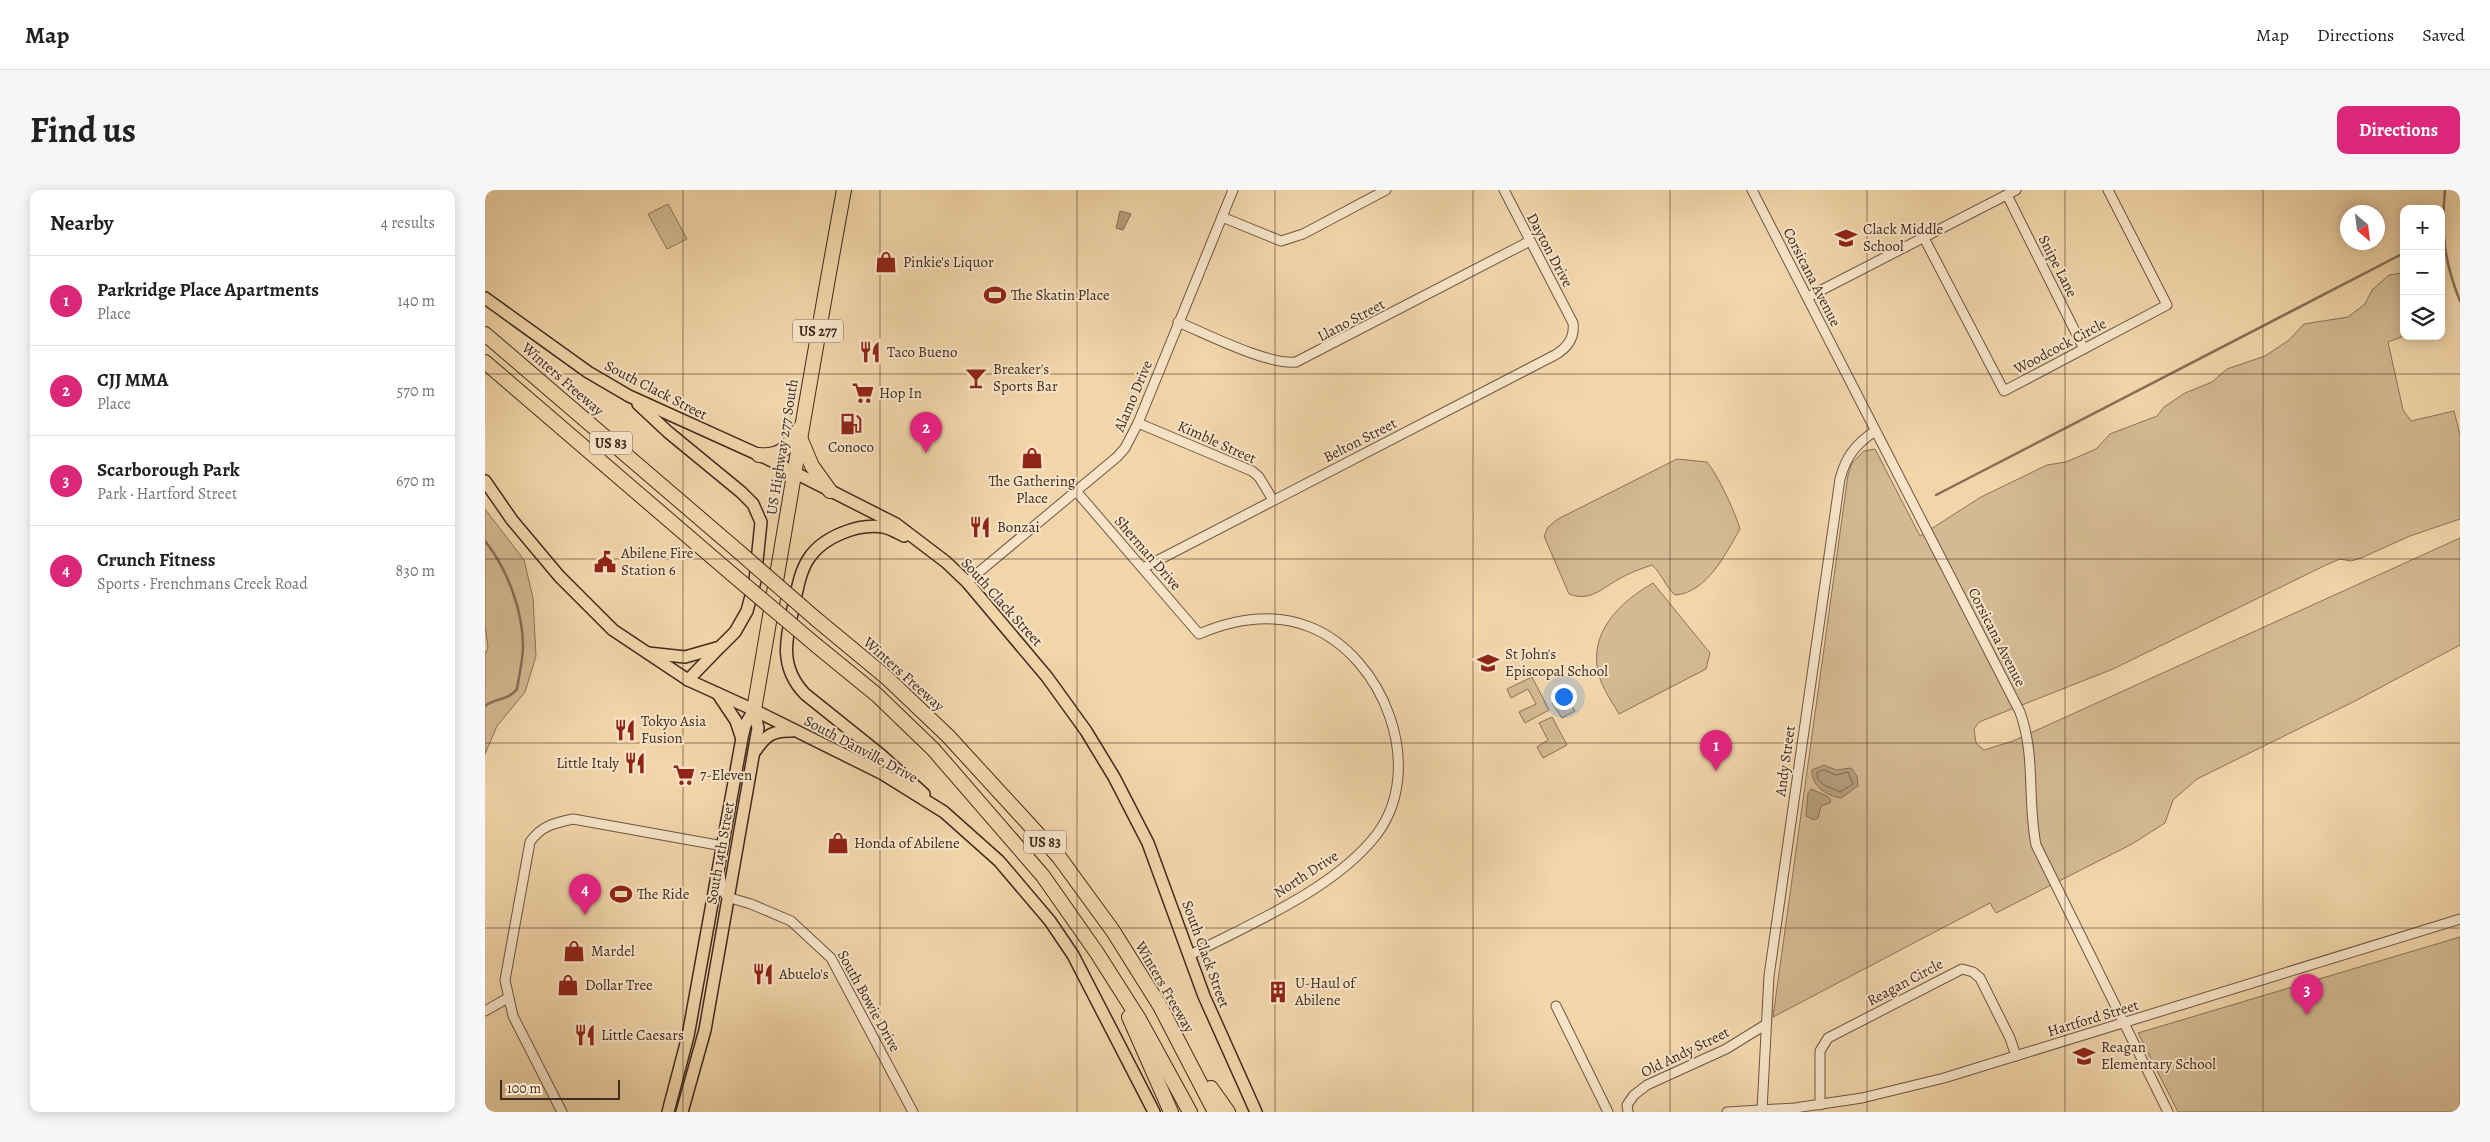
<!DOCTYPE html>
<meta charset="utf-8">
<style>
:root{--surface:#fff;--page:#f6f6f6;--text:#202124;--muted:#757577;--line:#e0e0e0;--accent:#db2777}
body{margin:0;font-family:Alegreya,serif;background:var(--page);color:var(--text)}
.controls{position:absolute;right:15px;top:15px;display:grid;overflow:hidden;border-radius:10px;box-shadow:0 2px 12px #0003}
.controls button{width:45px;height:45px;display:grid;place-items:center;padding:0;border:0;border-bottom:1px solid var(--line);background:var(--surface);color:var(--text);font:25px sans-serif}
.compass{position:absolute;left:1855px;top:15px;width:45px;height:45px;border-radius:50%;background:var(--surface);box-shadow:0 2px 12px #0003;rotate:152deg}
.scale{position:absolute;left:15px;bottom:12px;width:120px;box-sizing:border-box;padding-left:5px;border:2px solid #412a1f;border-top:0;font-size:14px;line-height:18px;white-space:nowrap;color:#412a1f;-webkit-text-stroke:4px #f7e4c8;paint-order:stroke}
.you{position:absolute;left:1078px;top:506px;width:18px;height:18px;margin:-12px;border:4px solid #fff;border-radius:50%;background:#1a73e8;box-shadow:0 0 0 8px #1a73e833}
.badge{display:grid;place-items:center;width:32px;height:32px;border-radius:50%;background:var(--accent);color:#fff;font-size:16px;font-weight:700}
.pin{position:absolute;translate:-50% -41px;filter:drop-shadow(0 1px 2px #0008)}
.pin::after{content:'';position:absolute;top:26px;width:18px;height:15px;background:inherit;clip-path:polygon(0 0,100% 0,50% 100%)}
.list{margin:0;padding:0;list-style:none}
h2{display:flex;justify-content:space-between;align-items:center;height:65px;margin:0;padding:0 20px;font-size:21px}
h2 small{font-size:16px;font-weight:400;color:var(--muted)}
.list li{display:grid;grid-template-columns:32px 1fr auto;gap:15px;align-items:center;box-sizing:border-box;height:90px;padding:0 20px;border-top:1px solid var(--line)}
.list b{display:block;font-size:19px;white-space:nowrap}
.list p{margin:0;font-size:16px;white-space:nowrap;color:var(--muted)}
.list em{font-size:16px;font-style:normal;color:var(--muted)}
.icon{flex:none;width:28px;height:28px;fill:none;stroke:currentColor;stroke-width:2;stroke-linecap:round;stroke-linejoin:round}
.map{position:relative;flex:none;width:1975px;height:922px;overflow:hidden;border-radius:10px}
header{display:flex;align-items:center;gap:30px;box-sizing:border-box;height:70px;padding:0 25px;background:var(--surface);border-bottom:1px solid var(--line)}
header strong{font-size:24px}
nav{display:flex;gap:28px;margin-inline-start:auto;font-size:18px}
.intro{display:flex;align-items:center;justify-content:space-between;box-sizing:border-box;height:120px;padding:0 30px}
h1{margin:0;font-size:35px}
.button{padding:12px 22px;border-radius:10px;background:var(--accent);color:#fff;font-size:18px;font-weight:700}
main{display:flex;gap:30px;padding:0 30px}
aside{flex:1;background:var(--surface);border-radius:10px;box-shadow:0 2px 12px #0003}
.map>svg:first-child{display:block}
.green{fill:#d4b992;stroke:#8a7258}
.water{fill:#b69c7b;stroke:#876e56}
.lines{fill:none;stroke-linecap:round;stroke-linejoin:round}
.shore{stroke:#7c634d;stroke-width:1}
.stream{stroke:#876e56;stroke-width:2.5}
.minor-casing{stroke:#6d5542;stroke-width:11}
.major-casing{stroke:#412a1f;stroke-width:14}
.highway-casing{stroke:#412a1f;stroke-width:16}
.minor{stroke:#f7e4c8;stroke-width:9}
.major{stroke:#f2d6aa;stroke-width:11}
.highway{stroke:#f2d6aa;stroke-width:14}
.highway-bridge-casing{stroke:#412a1f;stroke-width:16;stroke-linecap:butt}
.highway-bridge{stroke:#f2d6aa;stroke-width:14}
.grid{fill:none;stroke:#412a1f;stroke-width:1;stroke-opacity:0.55}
.labels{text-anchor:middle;stroke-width:4;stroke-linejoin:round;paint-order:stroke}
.shield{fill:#f7e4c8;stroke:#786252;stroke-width:1}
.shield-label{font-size:14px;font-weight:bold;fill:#412a1f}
.poi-label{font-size:15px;fill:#412a1f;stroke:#f7e4c8;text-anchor:start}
.street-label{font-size:15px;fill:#412a1f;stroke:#f7e4c8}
</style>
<header>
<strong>Map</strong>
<nav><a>Map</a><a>Directions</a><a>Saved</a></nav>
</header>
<div class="intro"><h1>Find us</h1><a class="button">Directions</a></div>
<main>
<aside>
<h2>Nearby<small>4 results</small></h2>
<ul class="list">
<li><span class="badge">1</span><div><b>Parkridge Place Apartments</b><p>Place</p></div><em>140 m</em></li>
<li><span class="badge">2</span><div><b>CJJ MMA</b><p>Place</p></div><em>570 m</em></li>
<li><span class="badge">3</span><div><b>Scarborough Park</b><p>Park · Hartford Street</p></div><em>670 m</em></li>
<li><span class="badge">4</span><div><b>Crunch Fitness</b><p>Sports · Frenchmans Creek Road</p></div><em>830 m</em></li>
</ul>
</aside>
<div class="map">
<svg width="1975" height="922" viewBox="0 0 1975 922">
<rect width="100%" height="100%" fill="#f2d6aa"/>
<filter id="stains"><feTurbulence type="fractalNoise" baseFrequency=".004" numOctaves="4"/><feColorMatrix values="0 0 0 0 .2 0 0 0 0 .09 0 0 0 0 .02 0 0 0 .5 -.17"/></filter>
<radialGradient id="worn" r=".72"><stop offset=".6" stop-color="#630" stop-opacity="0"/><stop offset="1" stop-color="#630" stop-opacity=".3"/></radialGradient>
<g class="green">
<path d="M 183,14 L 202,49 L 182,59 L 163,24 Z"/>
<path d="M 1917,83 L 1919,146 L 1903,152 L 1918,220 L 1926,231 L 1969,221 L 1975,245 L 1975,329 L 1925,346 L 1876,368 L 1866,371 L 1855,369 L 1841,375 L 1628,479 L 1494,532 L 1489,539 L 1491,553 L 1499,560 L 1528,551 L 1975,348 L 1975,455 L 1870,511 L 1712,589 L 1688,610 L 1680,633 L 1647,654 L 1511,723 L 1505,713 L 1288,827 L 1363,285 L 1367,273 L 1379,261 L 1390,259 L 1435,346 L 1496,307 L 1562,275 L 1581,272 L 1611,259 L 1625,244 L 1672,226 L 1679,217 L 1700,203 L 1727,192 L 1742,179 L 1780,166 L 1804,150 L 1819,134 L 1863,127 L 1880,114 L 1887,100 L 1904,85 Z"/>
<path d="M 1192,269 L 1222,272 C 1233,285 1250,322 1255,339 C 1241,363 1222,403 1190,405 C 1180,396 1177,384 1167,375 C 1155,379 1144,383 1134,389 C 1116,399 1105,412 1084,404 L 1059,346 L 1063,337 L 1073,329 Z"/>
<path d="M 0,319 L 39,370 L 48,408 L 51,466 L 40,502 L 12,536 L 0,564 L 0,465 L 3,458 L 0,436 Z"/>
<path d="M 1168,393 L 1225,463 L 1221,479 L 1134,524 C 1127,512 1118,499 1114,486 C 1102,443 1135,412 1168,393 Z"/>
<path d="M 1047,487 L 1064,520 L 1040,533 L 1034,522 L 1051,514 L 1043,499 L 1026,508 L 1022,499 Z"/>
<path d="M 1080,505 L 1090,521 L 1077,528 L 1067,513 Z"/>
<path d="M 1067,527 L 1082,555 L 1058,568 L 1052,557 L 1063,550 L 1054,533 Z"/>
<path d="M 1975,747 L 1975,922 L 1693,922 L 1653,843 Z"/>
</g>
<g class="water">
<path d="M 635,21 L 646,24 L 638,40 L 631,38 Z"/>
<path d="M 1339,575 L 1351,580 L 1366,578 L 1372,586 L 1373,596 L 1356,608 C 1342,606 1326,596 1327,580 Z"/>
<path d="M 1326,599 L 1342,606 L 1346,610 L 1345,613 L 1336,616 L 1333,628 L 1329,630 L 1321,626 L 1323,603 Z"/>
</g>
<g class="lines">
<path class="shore" d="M 1339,580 L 1351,585 L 1363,582 L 1368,594 L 1355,602 L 1339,595 L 1333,589 L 1332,583 Z"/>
<g class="stream">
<path d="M 1960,0 C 1956,41 1959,72 1975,111"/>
<path d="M 1451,305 L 1919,63"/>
<path d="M 0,351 C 22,378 38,421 38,456 C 38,470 34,485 32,499 C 24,510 10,508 0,516"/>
</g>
<g class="minor-casing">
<g id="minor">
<path d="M 1267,0 L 1535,522 C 1551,567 1542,609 1551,655 L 1683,922"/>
<path d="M 1522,5 L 1599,159"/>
<path d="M 737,27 L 796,51 L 818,44 L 901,0"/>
<path d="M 1439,48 L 1519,201 L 1682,115 L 1623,0"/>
<path d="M 1323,107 L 1531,0"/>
<path d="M 693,132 C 722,144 782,175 811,172 L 1045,51"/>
<path d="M 653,233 L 767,281 L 774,287 L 788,310"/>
<path d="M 591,301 L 714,444 C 749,429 787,422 825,437 C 898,466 942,577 892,644 C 850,699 765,734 705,765"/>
<path d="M 658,378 L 1070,165 C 1082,158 1090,148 1088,133 L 1019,0"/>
<path d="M 482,392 L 632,267 L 640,258 L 653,233 L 748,0"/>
<path d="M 235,683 L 237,700 L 242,707 L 266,714 L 306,731 L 346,768 L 428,922"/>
<path d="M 1071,816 L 1123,922"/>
<path d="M 0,821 L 23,808"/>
<path d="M 1335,915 L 1335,861 L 1343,848 L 1477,779 L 1488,782 L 1495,788 L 1525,848 L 1531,866"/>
<path d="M 1277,920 L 1284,786 L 1355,289 C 1361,266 1371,254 1390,241"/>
<path d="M 77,922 L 28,826 L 20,790 L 45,652 C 56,636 69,633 88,629 L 238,656"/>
<path d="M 1143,922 L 1142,915 L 1149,905 L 1162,895 L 1241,859 L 1280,835"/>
<path d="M 1242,922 L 1310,918 L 1377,908 L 1459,888 L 1975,729"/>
</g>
</g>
<g class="major-casing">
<g id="major">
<path d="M 0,108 L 103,182 L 144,206 L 281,268 L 411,334 L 461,372 L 482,392 L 562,487 L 601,541 L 629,587 L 663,653 L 719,806 L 771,922"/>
<path d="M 153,214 L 183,242 L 256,302 L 268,314 L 276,332 L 270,391 L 262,421 L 250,442 L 235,457 L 200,467 L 163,463"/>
<path d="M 0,291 L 27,330 L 74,386 L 128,440 L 203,490 L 269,520 L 398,584 L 459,622 L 514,671 L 565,731 L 588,765 L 669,922"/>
<path d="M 419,346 C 413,343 405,338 398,337 C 373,333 338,347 324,368 C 314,383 312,402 308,419 C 300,451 295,478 320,504 L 396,565 L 439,604"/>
<path d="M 203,490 L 233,459"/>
<path d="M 233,504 L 251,531 L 256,546"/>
<path d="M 271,560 C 281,545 289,540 307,541"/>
<path d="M 183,922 L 203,846 L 257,548 L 260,535 L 269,520"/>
<path d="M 197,922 L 220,840 L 273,538 L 269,520"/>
</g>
</g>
<g class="highway-casing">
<g id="highway">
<path d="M 0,144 L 253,361"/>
<path d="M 0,172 L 248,385"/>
<path d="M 316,250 L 327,276 L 345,301"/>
<path d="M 274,265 C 298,267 303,256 315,238"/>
<path d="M 331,429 L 401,487 L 463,546 L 574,667 L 628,741 L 675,816 L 730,922"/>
<path d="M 332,456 L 392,505 L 448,559 L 558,686 L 612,763 L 654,829 L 705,922"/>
<path d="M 269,520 C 299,346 327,173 359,0"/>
<path d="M 644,827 L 686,922"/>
<path d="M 726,898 L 743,922"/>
</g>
</g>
<use href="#minor" class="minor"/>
<use href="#major" class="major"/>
<use href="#highway" class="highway"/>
<g class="highway-bridge-casing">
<g id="highway-bridge">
<path d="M 253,361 L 331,429"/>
<path d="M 248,385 L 332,456"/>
</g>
</g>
<use href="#highway-bridge" class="highway-bridge"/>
</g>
<path class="grid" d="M 198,0 L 198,922M 395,0 L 395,922M 592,0 L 592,922M 790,0 L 790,922M 988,0 L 988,922M 1185,0 L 1185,922M 1382,0 L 1382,922M 1580,0 L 1580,922M 1778,0 L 1778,922M 0,184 L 1975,184M 0,369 L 1975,369M 0,553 L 1975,553M 0,738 L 1975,738"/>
<defs>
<g id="school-bare" transform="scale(1.725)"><path d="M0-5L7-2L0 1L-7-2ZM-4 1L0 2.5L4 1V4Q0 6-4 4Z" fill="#8f2418" stroke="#f7e4c8" stroke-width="2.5" paint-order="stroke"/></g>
<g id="shop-bare" transform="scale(1.725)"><path d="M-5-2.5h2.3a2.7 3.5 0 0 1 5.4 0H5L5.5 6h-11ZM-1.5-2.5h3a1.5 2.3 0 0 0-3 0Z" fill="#8f2418" stroke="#f7e4c8" stroke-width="2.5" paint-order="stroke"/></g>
<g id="stadium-bare" transform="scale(1.725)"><path d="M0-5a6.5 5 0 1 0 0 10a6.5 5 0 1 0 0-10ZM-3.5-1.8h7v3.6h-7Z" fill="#8f2418" stroke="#f7e4c8" stroke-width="2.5" paint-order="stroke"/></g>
<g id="restaurant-bare" transform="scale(1.725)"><path d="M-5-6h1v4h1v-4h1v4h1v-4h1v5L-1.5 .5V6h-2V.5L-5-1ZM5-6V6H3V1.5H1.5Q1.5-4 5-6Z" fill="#8f2418" stroke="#f7e4c8" stroke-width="2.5" paint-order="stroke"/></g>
<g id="bar-bare" transform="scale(1.725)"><path d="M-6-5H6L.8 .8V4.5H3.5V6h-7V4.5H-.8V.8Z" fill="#8f2418" stroke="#f7e4c8" stroke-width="2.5" paint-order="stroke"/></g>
<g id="supermarket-bare" transform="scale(1.725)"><path d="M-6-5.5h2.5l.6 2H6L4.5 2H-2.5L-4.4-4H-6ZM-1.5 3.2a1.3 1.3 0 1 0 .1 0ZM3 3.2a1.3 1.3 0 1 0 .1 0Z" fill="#8f2418" stroke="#f7e4c8" stroke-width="2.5" paint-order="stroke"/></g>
<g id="fuel-bare" transform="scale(1.725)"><path d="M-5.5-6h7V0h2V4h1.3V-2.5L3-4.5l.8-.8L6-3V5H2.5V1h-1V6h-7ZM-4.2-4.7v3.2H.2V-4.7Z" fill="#8f2418" stroke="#f7e4c8" stroke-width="2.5" paint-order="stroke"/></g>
<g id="civic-bare" transform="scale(1.725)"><path d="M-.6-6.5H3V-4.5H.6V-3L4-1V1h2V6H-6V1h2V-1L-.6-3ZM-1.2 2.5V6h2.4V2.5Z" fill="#8f2418" stroke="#f7e4c8" stroke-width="2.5" paint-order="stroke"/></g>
<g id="building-bare" transform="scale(1.725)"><path d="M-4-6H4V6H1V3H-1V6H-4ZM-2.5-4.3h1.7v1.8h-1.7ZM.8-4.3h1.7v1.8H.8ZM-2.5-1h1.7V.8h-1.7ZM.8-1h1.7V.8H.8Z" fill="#8f2418" stroke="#f7e4c8" stroke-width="2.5" paint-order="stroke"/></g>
</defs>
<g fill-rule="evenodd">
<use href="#school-bare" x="1361" y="48"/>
<use href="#shop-bare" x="401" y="72"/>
<use href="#stadium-bare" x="510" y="105"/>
<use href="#restaurant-bare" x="385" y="162"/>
<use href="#bar-bare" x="491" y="188"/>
<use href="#supermarket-bare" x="378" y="203"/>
<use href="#fuel-bare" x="366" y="234"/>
<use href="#shop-bare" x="547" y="268"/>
<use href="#restaurant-bare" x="495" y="337"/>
<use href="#civic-bare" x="120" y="372"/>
<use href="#school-bare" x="1003" y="473"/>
<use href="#restaurant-bare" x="140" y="540"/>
<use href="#restaurant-bare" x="150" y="573"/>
<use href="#supermarket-bare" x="199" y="585"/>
<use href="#shop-bare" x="353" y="653"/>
<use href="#stadium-bare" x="136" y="704"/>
<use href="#shop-bare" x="89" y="761"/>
<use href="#restaurant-bare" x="278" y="784"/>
<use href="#shop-bare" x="83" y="795"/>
<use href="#building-bare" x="793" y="802"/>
<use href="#restaurant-bare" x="100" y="845"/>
<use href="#school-bare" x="1599" y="866"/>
</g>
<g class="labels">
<g class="shield">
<rect x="308" y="129.5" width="50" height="23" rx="4"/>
<rect x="105" y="241.5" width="42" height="23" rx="4"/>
<rect x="539" y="640.5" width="42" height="23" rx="4"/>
</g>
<g class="shield-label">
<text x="333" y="146">US 277</text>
<text x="126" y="258">US 83</text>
<text x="560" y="657">US 83</text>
</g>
<g class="poi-label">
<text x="1378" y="44">Clack Middle<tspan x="1378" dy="17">School</tspan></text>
<text x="418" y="77">Pinkie's Liquor</text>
<text x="526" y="110">The Skatin Place</text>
<text x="402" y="167">Taco Bueno</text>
<text x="508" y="184">Breaker's<tspan x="508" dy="17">Sports Bar</tspan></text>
<text x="394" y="208">Hop In</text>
<text x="366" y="262" text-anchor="middle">Conoco</text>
<text x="547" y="296" text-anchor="middle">The Gathering<tspan x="547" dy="17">Place</tspan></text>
<text x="512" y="342">Bonzai</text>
<text x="136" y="368">Abilene Fire<tspan x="136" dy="17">Station 6</tspan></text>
<text x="1020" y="469">St John's<tspan x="1020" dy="17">Episcopal School</tspan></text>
<text x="156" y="536">Tokyo Asia<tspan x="156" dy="17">Fusion</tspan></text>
<text x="134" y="578" text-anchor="end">Little Italy</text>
<text x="215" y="590">7-Eleven</text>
<text x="369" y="658">Honda of Abilene</text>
<text x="152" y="709">The Ride</text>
<text x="106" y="766">Mardel</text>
<text x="294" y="789">Abuelo's</text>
<text x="810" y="798">U-Haul of<tspan x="810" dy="17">Abilene</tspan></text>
<text x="100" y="800">Dollar Tree</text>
<text x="116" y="850">Little Caesars</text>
<text x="1616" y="862">Reagan<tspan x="1616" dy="17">Elementary School</tspan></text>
</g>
<g class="street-label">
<text transform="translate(1065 60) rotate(62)" y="5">Dayton Drive</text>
<text transform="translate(1573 76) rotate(63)" y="5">Snipe Lane</text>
<text transform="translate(1327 87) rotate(63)" y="5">Corsicana Avenue</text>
<text transform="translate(866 130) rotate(-28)" y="5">Llano Street</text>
<text transform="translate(1575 156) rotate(-28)" y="5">Woodcock Circle</text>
<text transform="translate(78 189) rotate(41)" y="5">Winters Freeway</text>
<text transform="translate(171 200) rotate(27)" y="5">South Clack Street</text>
<text transform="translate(648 206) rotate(-67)" y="5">Alamo Drive</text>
<text transform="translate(875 250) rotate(-27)" y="5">Belton Street</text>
<text transform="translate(732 252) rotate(24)" y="5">Kimble Street</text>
<text transform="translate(297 257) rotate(-81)" y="5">US Highway 277 South</text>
<text transform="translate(663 363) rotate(49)" y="5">Sherman Drive</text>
<text transform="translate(517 412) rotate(48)" y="5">South Clack Street</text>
<text transform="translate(1512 447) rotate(63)" y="5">Corsicana Avenue</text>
<text transform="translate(419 484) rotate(42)" y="5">Winters Freeway</text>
<text transform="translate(376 559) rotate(28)" y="5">South Danville Drive</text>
<text transform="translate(1300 571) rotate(-82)" y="5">Andy Street</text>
<text transform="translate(235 663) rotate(-80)" y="5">South 14th Street</text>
<text transform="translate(821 684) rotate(-33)" y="5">North Drive</text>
<text transform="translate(721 764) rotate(70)" y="5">South Clack Street</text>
<text transform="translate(1420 792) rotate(-28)" y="5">Reagan Circle</text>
<text transform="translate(680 797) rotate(60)" y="5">Winters Freeway</text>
<text transform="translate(384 811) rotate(61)" y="5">South Bowie Drive</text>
<text transform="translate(1608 828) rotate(-17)" y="5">Hartford Street</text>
<text transform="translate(1200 862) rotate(-26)" y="5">Old Andy Street</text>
</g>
</g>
<rect width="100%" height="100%" filter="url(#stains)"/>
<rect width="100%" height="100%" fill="url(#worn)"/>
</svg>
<div class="controls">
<button>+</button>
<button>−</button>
<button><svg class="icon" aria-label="layers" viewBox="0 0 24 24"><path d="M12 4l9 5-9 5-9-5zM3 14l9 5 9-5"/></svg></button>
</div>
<svg class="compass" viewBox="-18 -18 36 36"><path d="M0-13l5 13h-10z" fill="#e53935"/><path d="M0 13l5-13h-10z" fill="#757577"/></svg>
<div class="scale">100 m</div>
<div class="you"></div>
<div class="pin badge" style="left:1231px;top:581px">1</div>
<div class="pin badge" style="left:441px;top:263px">2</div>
<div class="pin badge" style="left:1822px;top:825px">3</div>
<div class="pin badge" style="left:100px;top:725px">4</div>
</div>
</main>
